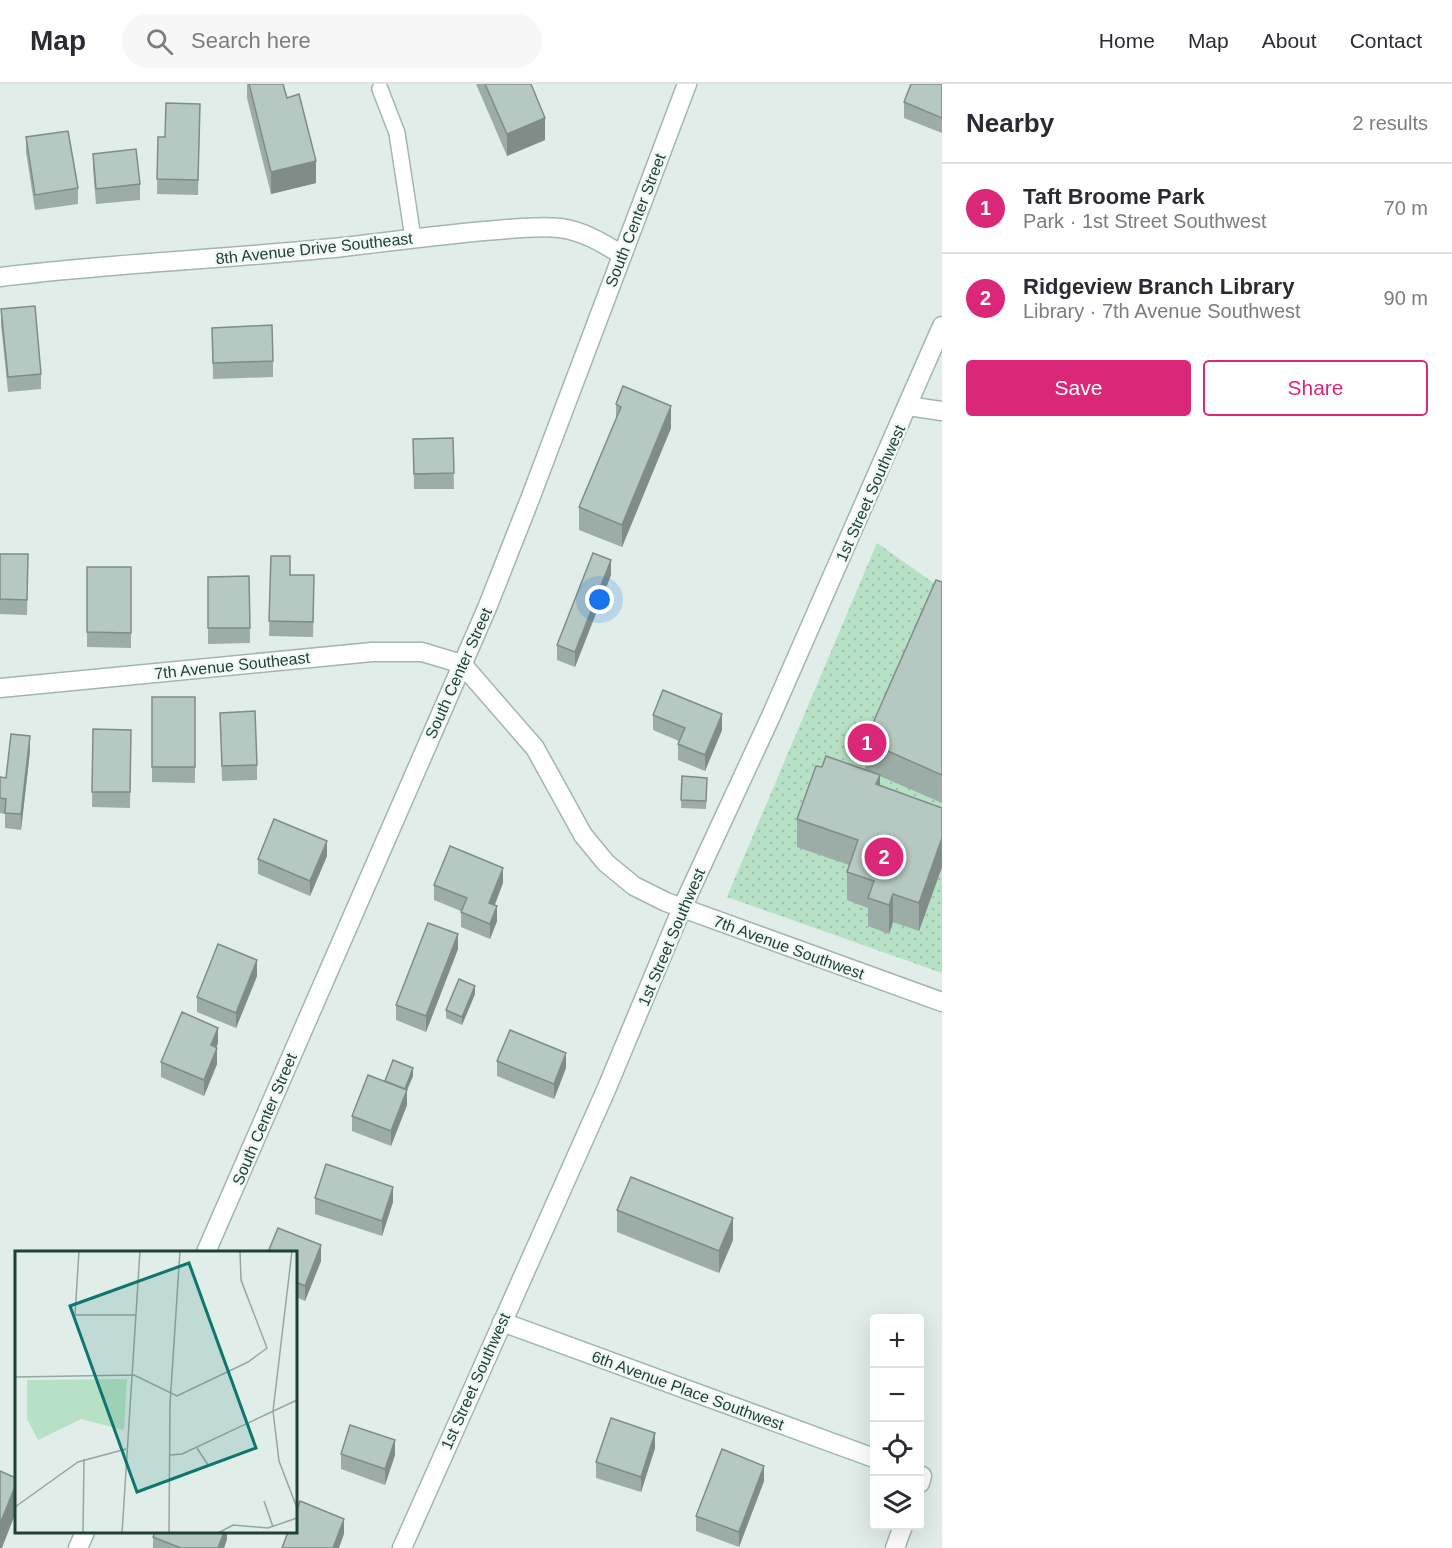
<!DOCTYPE html>
<meta charset="utf-8">
<style>
:root{--surface:#fff;--page:#f7f7f7;--text:#2b2b33;--muted:#7c7c81;--line:#e1e1e2;--accent:#db2777}
body{margin:0;font-family:Helvetica,sans-serif;background:var(--page);color:var(--text)}
.controls{position:absolute;right:18px;bottom:18px;display:grid;overflow:hidden;border-radius:6px;box-shadow:0 6px 24px #0002}
.controls button{width:54px;height:54px;display:grid;place-items:center;padding:0;border:0;border-bottom:2px solid var(--line);background:var(--surface);color:var(--text);font:30px sans-serif}
.you{position:absolute;left:600px;top:516px;width:21px;height:21px;margin:-15px;border:4px solid #fff;border-radius:50%;background:#1a73e8;box-shadow:0 0 0 9px #1a73e833}
.badge{display:grid;place-items:center;width:39px;height:39px;border-radius:50%;background:var(--accent);color:#fff;font-size:20px;font-weight:700}
.pin{position:absolute;translate:-50% -50%;border:3px solid #fff;box-shadow:0 2px 6px #0006}
.list{margin:0;padding:0;list-style:none}
h2{display:flex;justify-content:space-between;align-items:center;height:78px;margin:0;padding:0 24px;font-size:26px}
h2 small{font-size:20px;font-weight:400;color:var(--muted)}
.list li{display:grid;grid-template-columns:39px 1fr auto;gap:18px;align-items:center;box-sizing:border-box;height:90px;padding:0 24px;border-top:2px solid var(--line)}
.list b{display:block;font-size:22px;white-space:nowrap}
.list p{margin:0;font-size:20px;white-space:nowrap;color:var(--muted)}
.list em{font-size:20px;font-style:normal;color:var(--muted)}
.actions{display:flex;gap:12px;padding:18px 24px}
.actions a{flex:1;padding:14px 0;border:2px solid var(--accent);border-radius:6px;text-align:center;font-size:21px;color:var(--accent)}
.actions .main{background:var(--accent);color:#fff}
.icon{flex:none;width:33px;height:33px;fill:none;stroke:currentColor;stroke-width:2;stroke-linecap:round;stroke-linejoin:round}
.map{position:relative;flex:none;width:942px;height:1464px;overflow:hidden}
header{display:flex;align-items:center;gap:36px;box-sizing:border-box;height:84px;padding:0 30px;background:var(--surface);border-bottom:2px solid var(--line)}
header strong{font-size:28px}
nav{display:flex;gap:33px;margin-inline-start:auto;font-size:21px}
.search{width:420px;height:54px;background:var(--page);display:flex;align-items:center;gap:15px;box-sizing:border-box;padding:0 21px;border-radius:33px;color:var(--muted);font-size:22px}
main{display:flex}
aside{flex:1;background:var(--surface)}
.map>svg:first-child{display:block}
.park{fill:url(#park-dots)}
.lines{fill:none;stroke-linecap:round;stroke-linejoin:round}
.service-casing{stroke:#a2b6b0;stroke-width:18}
.minor-casing{stroke:#a2b6b0;stroke-width:21}
.tertiary-casing{stroke:#a2b6b0;stroke-width:21}
.service{stroke:#fff;stroke-width:15}
.minor{stroke:#fff;stroke-width:18}
.tertiary{stroke:#fff;stroke-width:18}
.wall{fill:#9caca6}
.shaded-wall{fill:#7f8c87}
.building{fill:#b5c8c1;stroke:#7f8c87;stroke-width:1.5}
.labels{text-anchor:middle;stroke-width:5;stroke-linejoin:round;paint-order:stroke}
.street-label{font-size:16px;fill:#1f4038;stroke:#f1f9f6}
.inset-road{fill:none;stroke:#93a8a2;stroke-width:1.5}
.view{fill:#0f766e;fill-opacity:0.15;stroke:#0f766e;stroke-width:3}
.inset-edge{fill:none;stroke:#1f4038;stroke-width:3}
</style>
<header>
<strong>Map</strong>
<div class="search"><svg class="icon" aria-label="search" viewBox="0 0 24 24"><circle cx="10" cy="10" r="6"/><path d="M15 15l6 6"/></svg>Search here</div>
<nav><a>Home</a><a>Map</a><a>About</a><a>Contact</a></nav>
</header>
<main>
<div class="map">
<svg width="942" height="1464" viewBox="0 0 942 1464">
<defs>
<pattern id="park-dots" width="8" height="8" patternUnits="userSpaceOnUse" patternTransform="scale(1.5)"><rect width="8" height="8" fill="#b7e1c4"/><path d="M2 2h.1M6 6h.1" fill="none" stroke="#9dc2a9" stroke-width="1.8" stroke-linecap="round"/></pattern>
</defs>
<rect width="100%" height="100%" fill="#e0ede8"/>
<path class="park" d="M 877,459 L 942,505 L 942,889 L 727,813 Z"/>
<g class="lines">
<g class="service-casing">
<path id="service" d="M 380,5 L 397,49 L 413,154"/>
</g>
<g class="minor-casing">
<g id="minor">
<path d="M 0,193 C 114,179 229,175 343,163 C 395,157 445,150 497,146 C 518,144 539,142 560,144 C 583,147 603,159 622,171"/>
<path d="M 908,322 L 942,327"/>
<path d="M 0,604 L 372,568 L 422,568 L 462,580"/>
<path d="M 682,824 L 771,632 L 942,242"/>
<path d="M 502,1238 L 874,1374"/>
<path d="M 920,1391 L 922,1392 L 920,1399"/>
<path d="M 895,1464 L 903,1442"/>
</g>
</g>
<g class="tertiary-casing">
<g id="tertiary">
<path d="M 462,580 L 535,664 L 583,751 L 606,779 L 634,802 L 666,818 L 942,918"/>
<path d="M 206,1168 L 487,524 L 530,415 L 687,0"/>
<path d="M 78,1464 L 85,1448"/>
<path d="M 402,1464 L 606,1006 L 682,824"/>
</g>
</g>
<use href="#service" class="service"/>
<use href="#minor" class="minor"/>
<use href="#tertiary" class="tertiary"/>
</g>
<g class="wall">
<path d="M 247,0 L 283,0 L 287,14 L 316,99 L 271,110 L 247,14 Z"/>
<path d="M 476,0 L 531,0 L 545,56 L 507,72 Z"/>
<path d="M 942,0 L 942,49 L 904,34 L 904,18 Z"/>
<path d="M 200,20 L 198,111 L 157,110 L 158,53 L 165,53 Z"/>
<path d="M 26,53 L 78,104 L 78,120 L 35,126 L 26,68 Z"/>
<path d="M 93,70 L 140,100 L 140,116 L 96,120 L 93,85 Z"/>
<path d="M 1,225 L 41,290 L 41,305 L 8,308 L 1,241 Z"/>
<path d="M 212,244 L 273,277 L 273,293 L 213,295 Z"/>
<path d="M 616,320 L 671,344 L 622,463 L 579,446 L 579,423 L 616,335 Z"/>
<path d="M 453,354 L 454,405 L 414,405 L 413,355 Z"/>
<path d="M 0,470 L 28,486 L 27,531 L 0,530 Z"/>
<path d="M 271,472 L 290,491 L 314,507 L 313,553 L 269,552 Z"/>
<path d="M 87,483 L 131,483 L 131,564 L 87,563 Z"/>
<path d="M 611,491 L 575,583 L 557,576 L 557,561 Z"/>
<path d="M 249,492 L 250,559 L 208,560 L 208,493 Z"/>
<path d="M 942,498 L 942,719 L 880,692 L 880,702 L 942,724 L 942,783 L 919,847 L 893,838 L 889,850 L 868,842 L 868,824 L 847,816 L 847,788 L 849,781 L 797,763 L 797,735 L 822,683 L 865,686 L 865,657 Z"/>
<path d="M 152,613 L 195,613 L 195,699 L 152,698 Z"/>
<path d="M 220,629 L 257,681 L 257,696 L 222,697 Z"/>
<path d="M 653,631 L 722,646 L 705,687 L 678,676 L 678,660 L 679,657 L 653,646 Z"/>
<path d="M 93,645 L 131,646 L 130,724 L 92,723 Z"/>
<path d="M 30,667 L 21,746 L 5,744 L 5,730 L 0,729 L 0,693 L 6,694 Z"/>
<path d="M 682,692 L 707,702 L 706,725 L 681,724 Z"/>
<path d="M 327,772 L 310,812 L 258,790 L 258,775 Z"/>
<path d="M 503,799 L 495,821 L 497,837 L 490,855 L 461,843 L 461,827 L 434,816 L 434,801 Z"/>
<path d="M 458,865 L 426,948 L 396,936 L 396,921 Z"/>
<path d="M 257,892 L 236,944 L 197,928 L 197,913 Z"/>
<path d="M 475,910 L 462,941 L 446,934 L 446,926 Z"/>
<path d="M 218,959 L 216,964 L 217,980 L 204,1012 L 161,993 L 161,978 Z"/>
<path d="M 497,977 L 566,984 L 554,1015 L 497,992 Z"/>
<path d="M 413,992 L 407,1006 L 407,1021 L 391,1062 L 352,1047 L 352,1032 L 385,997 Z"/>
<path d="M 315,1114 L 393,1118 L 382,1152 L 315,1130 Z"/>
<path d="M 617,1126 L 733,1156 L 719,1189 L 617,1148 Z"/>
<path d="M 296,1168 L 321,1177 L 305,1217 L 296,1213 Z"/>
<path d="M 655,1364 L 641,1408 L 596,1394 L 596,1378 Z"/>
<path d="M 341,1370 L 395,1371 L 385,1401 L 341,1385 Z"/>
<path d="M 764,1397 L 739,1463 L 696,1447 L 696,1432 Z"/>
<path d="M 153,1448 L 227,1448 L 227,1455 L 224,1464 L 153,1464 Z"/>
</g>
<g class="shaded-wall">
<path d="M 545,34 L 545,56 L 507,72 L 507,50 Z"/>
<path d="M 316,77 L 316,99 L 271,110 L 271,88 Z"/>
<path d="M 671,322 L 671,344 L 622,463 L 622,441 Z"/>
<path d="M 611,476 L 611,491 L 575,583 L 575,568 Z"/>
<path d="M 722,630 L 722,646 L 705,687 L 705,671 Z"/>
<path d="M 30,652 L 30,667 L 21,746 L 21,730 Z"/>
<path d="M 880,691 L 880,719 L 876,700 Z"/>
<path d="M 942,754 L 942,783 L 919,847 L 919,819 Z"/>
<path d="M 327,757 L 327,772 L 310,812 L 310,797 Z"/>
<path d="M 503,784 L 503,799 L 489,834 L 489,819 Z"/>
<path d="M 893,810 L 893,838 L 889,850 L 889,821 Z"/>
<path d="M 497,822 L 497,837 L 490,855 L 490,840 Z"/>
<path d="M 458,850 L 458,865 L 426,948 L 426,932 Z"/>
<path d="M 257,876 L 257,892 L 236,944 L 236,929 Z"/>
<path d="M 475,902 L 475,910 L 462,941 L 462,933 Z"/>
<path d="M 218,944 L 218,959 L 211,977 L 211,961 Z"/>
<path d="M 217,964 L 217,980 L 204,1012 L 204,996 Z"/>
<path d="M 566,969 L 566,984 L 554,1015 L 554,1000 Z"/>
<path d="M 413,984 L 413,992 L 407,1006 L 407,1021 L 391,1062 L 391,1047 L 404,1006 Z"/>
<path d="M 393,1103 L 393,1118 L 382,1152 L 382,1137 Z"/>
<path d="M 733,1134 L 733,1156 L 719,1189 L 719,1167 Z"/>
<path d="M 321,1161 L 321,1177 L 305,1217 L 305,1202 Z"/>
<path d="M 655,1349 L 655,1364 L 641,1408 L 641,1393 Z"/>
<path d="M 395,1356 L 395,1371 L 385,1401 L 385,1385 Z"/>
<path d="M 764,1382 L 764,1397 L 739,1463 L 739,1448 Z"/>
<path d="M 16,1400 L 16,1428 L 2,1464 L 0,1464 L 0,1440 Z"/>
<path d="M 344,1435 L 344,1450 L 339,1464 L 333,1464 Z"/>
<path d="M 224,1448 L 227,1448 L 227,1455 L 224,1464 L 218,1464 Z"/>
</g>
<g class="building">
<path d="M 249,0 L 283,0 L 287,14 L 299,10 L 316,77 L 271,88 Z"/>
<path d="M 485,0 L 531,0 L 545,34 L 507,50 Z"/>
<path d="M 911,0 L 942,0 L 942,34 L 904,18 Z"/>
<path d="M 166,19 L 200,20 L 198,96 L 157,95 L 158,53 L 165,53 Z"/>
<path d="M 68,47 L 78,104 L 35,111 L 26,53 Z"/>
<path d="M 136,65 L 140,100 L 96,105 L 93,70 Z"/>
<path d="M 35,222 L 41,290 L 8,293 L 1,225 Z"/>
<path d="M 272,241 L 273,277 L 213,279 L 212,244 Z"/>
<path d="M 623,302 L 671,322 L 622,441 L 579,423 L 621,323 L 616,320 Z"/>
<path d="M 453,354 L 454,389 L 414,390 L 413,355 Z"/>
<path d="M 593,469 L 611,476 L 575,568 L 557,561 Z"/>
<path d="M 0,470 L 28,470 L 27,516 L 0,515 Z"/>
<path d="M 271,472 L 290,472 L 290,491 L 314,491 L 313,538 L 269,537 Z"/>
<path d="M 87,483 L 131,483 L 131,549 L 87,548 Z"/>
<path d="M 249,492 L 250,544 L 208,544 L 208,493 Z"/>
<path d="M 936,496 L 942,498 L 942,691 L 865,657 Z"/>
<path d="M 663,606 L 722,630 L 705,671 L 678,660 L 685,644 L 653,631 Z"/>
<rect x="152" y="613" width="43" height="70"/>
<path d="M 255,627 L 257,681 L 222,682 L 220,629 Z"/>
<path d="M 93,645 L 131,646 L 130,708 L 92,708 Z"/>
<path d="M 11,650 L 30,652 L 21,730 L 5,729 L 6,715 L 0,714 L 0,693 L 6,694 Z"/>
<path d="M 826,672 L 880,691 L 876,700 L 942,724 L 942,754 L 919,819 L 893,810 L 889,821 L 868,814 L 874,797 L 847,788 L 858,756 L 797,735 L 816,682 L 822,683 Z"/>
<path d="M 682,692 L 707,694 L 706,717 L 681,716 Z"/>
<path d="M 274,735 L 327,757 L 310,797 L 258,775 Z"/>
<path d="M 450,762 L 503,784 L 489,819 L 497,822 L 490,840 L 461,828 L 467,814 L 434,801 Z"/>
<path d="M 428,839 L 458,850 L 426,932 L 396,921 Z"/>
<path d="M 218,860 L 257,876 L 236,929 L 197,913 Z"/>
<path d="M 459,895 L 475,902 L 462,933 L 446,926 Z"/>
<path d="M 182,928 L 218,944 L 211,961 L 217,964 L 204,996 L 161,978 Z"/>
<path d="M 510,946 L 566,969 L 554,1000 L 497,977 Z"/>
<path d="M 393,976 L 413,984 L 405,1005 L 385,997 Z"/>
<path d="M 368,991 L 407,1006 L 391,1047 L 352,1032 Z"/>
<path d="M 326,1080 L 393,1103 L 382,1137 L 315,1114 Z"/>
<path d="M 631,1093 L 733,1134 L 719,1167 L 617,1126 Z"/>
<path d="M 278,1144 L 321,1161 L 305,1202 L 296,1198 L 296,1168 L 268,1168 Z"/>
<path d="M 611,1334 L 655,1349 L 641,1393 L 596,1378 Z"/>
<path d="M 350,1341 L 395,1356 L 385,1385 L 341,1370 Z"/>
<path d="M 722,1365 L 764,1382 L 739,1448 L 696,1432 Z"/>
<path d="M 0,1387 L 16,1394 L 16,1400 L 0,1440 Z"/>
<path d="M 300,1417 L 344,1435 L 333,1464 L 282,1464 L 288,1448 L 296,1448 L 296,1429 Z"/>
<path d="M 155,1448 L 224,1448 L 218,1464 L 181,1464 L 153,1453 Z"/>
</g>
<g class="labels">
<g class="street-label">
<text transform="translate(635 136) rotate(-69)" y="6">South Center Street</text>
<text transform="translate(314 164) rotate(-6)" y="6">8th Avenue Drive Southeast</text>
<text transform="translate(870 409) rotate(-66)" y="6">1st Street Southwest</text>
<text transform="translate(232 581) rotate(-6)" y="6">7th Avenue Southeast</text>
<text transform="translate(458 589) rotate(-66)" y="6">South Center Street</text>
<text transform="translate(671 853) rotate(-67)" y="6">1st Street Southwest</text>
<text transform="translate(789 863) rotate(20)" y="6">7th Avenue Southwest</text>
<text transform="translate(264 1035) rotate(-67)" y="6">South Center Street</text>
<text transform="translate(475 1297) rotate(-66)" y="6">1st Street Southwest</text>
<text transform="translate(688 1306) rotate(20)" y="6">6th Avenue Place Southwest</text>
</g>
</g>
<g transform="translate(15 1167)">
<rect width="282" height="282" fill="#e0ede8"/>
<path d="M 112,128 L 109,179 L 66,168 L 23,189 L 12,168 L 12,129 Z" fill="#b7e1c4"/>
<path class="inset-road" d="M 64,0 L 60,64 L 121,64M 277,0 L 258,160 L 264,210 L 282,257M 0,48 L 0,72M 0,126 L 119,124 L 162,145 L 233,111 L 252,97 L 226,29 L 225,0M 182,197 L 193,214M 155,204 L 167,203 L 282,149M 249,250 L 258,276M 0,256 L 63,211 L 111,198M 68,282 L 69,208M 107,282 L 125,0M 154,282 L 155,153 L 165,0M 203,282 L 218,274 L 253,277 L 282,267"/>
<path class="view" d="M 174,12 L 241,197 L 122,241 L 55,55 Z"/>
<rect width="282" height="282" class="inset-edge"/>
</g>
</svg>
<div class="controls">
<button>+</button>
<button>−</button>
<button><svg class="icon" aria-label="locate" viewBox="0 0 24 24"><circle cx="12" cy="12" r="6"/><path d="M12 2v4M12 18v4M2 12h4M18 12h4"/></svg></button>
<button><svg class="icon" aria-label="layers" viewBox="0 0 24 24"><path d="M12 4l9 5-9 5-9-5zM3 14l9 5 9-5"/></svg></button>
</div>
<div class="you"></div>
<div class="pin badge" style="left:867px;top:659px">1</div>
<div class="pin badge" style="left:884px;top:773px">2</div>
</div>
<aside>
<h2>Nearby<small>2 results</small></h2>
<ul class="list">
<li><span class="badge">1</span><div><b>Taft Broome Park</b><p>Park · 1st Street Southwest</p></div><em>70 m</em></li>
<li><span class="badge">2</span><div><b>Ridgeview Branch Library</b><p>Library · 7th Avenue Southwest</p></div><em>90 m</em></li>
</ul>
<div class="actions"><a class="main">Save</a><a>Share</a></div>
</aside>
</main>
